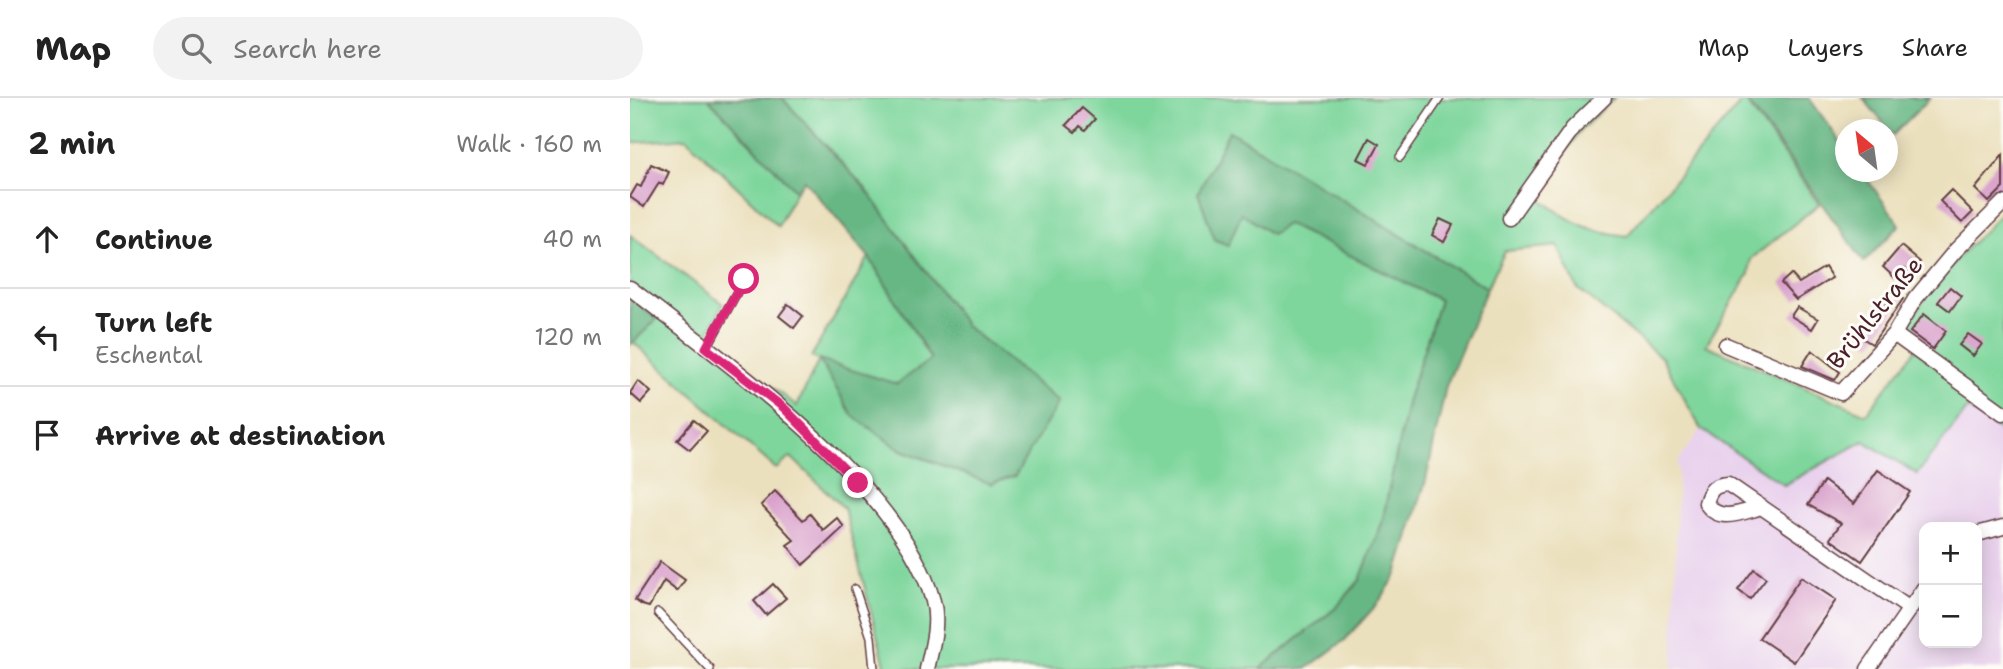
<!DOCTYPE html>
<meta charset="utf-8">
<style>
:root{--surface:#fff;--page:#f2f2f2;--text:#222;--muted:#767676;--line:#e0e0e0}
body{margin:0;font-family:"Shantell Sans",sans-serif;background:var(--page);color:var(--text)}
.controls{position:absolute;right:21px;bottom:21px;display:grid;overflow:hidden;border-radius:14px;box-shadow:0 4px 18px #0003}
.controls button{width:63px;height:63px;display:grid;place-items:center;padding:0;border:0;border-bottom:2px solid var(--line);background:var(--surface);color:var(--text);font:35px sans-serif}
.compass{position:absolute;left:1205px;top:21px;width:63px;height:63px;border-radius:50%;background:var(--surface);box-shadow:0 4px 18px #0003;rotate:331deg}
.stop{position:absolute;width:21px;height:21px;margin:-16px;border:5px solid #db2777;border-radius:50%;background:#fff}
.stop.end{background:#db2777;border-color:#fff;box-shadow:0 2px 7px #0008}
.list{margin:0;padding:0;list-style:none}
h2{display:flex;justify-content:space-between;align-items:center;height:91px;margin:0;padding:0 28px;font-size:30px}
h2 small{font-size:23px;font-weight:400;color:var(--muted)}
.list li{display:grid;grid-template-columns:46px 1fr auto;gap:21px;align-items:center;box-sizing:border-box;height:98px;padding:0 28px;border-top:2px solid var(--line)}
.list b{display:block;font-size:26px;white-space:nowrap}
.list p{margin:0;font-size:23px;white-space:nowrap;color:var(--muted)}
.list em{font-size:23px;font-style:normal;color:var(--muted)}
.icon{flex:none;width:38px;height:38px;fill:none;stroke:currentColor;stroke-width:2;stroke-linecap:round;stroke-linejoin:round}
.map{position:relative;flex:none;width:1373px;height:571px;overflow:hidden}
header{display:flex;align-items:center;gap:42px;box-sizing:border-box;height:98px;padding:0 35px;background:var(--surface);border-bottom:2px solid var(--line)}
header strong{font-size:33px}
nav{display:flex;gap:38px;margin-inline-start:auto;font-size:24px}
.search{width:490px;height:63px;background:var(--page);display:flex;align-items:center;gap:18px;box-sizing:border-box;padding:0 24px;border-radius:38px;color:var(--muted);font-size:26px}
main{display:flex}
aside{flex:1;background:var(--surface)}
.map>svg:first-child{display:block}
.built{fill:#e9d2ed;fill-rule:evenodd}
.green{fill:#7ed69c;stroke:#647a64;stroke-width:2}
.forest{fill:#66b784;stroke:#586b58;stroke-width:2}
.building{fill:#d79bc9}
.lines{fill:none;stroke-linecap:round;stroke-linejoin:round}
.lane-casing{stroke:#623c41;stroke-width:10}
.street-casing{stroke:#623c41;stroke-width:17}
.lane{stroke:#fff;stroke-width:7}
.street{stroke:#fff;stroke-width:14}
.route{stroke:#db2777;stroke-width:9}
.labels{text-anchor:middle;stroke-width:6;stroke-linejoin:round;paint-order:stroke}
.street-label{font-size:24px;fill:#4a1f2b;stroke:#fdfcf7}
</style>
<header>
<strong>Map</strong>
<div class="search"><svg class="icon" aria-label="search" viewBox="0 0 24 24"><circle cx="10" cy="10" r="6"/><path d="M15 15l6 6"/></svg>Search here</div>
<nav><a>Map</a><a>Layers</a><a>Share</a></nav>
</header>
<main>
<aside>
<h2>2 min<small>Walk · 160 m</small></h2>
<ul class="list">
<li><svg class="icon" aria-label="ahead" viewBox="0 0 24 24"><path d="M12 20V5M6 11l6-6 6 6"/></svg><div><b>Continue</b></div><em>40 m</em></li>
<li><svg class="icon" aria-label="left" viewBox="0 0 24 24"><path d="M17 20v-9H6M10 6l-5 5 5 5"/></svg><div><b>Turn left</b><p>Eschental</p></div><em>120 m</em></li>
<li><svg class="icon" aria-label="arrive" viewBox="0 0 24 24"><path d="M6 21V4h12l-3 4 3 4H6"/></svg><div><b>Arrive at destination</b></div></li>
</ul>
</aside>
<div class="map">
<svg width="1373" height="571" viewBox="0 0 1373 571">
<rect width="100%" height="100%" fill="#fdfcf7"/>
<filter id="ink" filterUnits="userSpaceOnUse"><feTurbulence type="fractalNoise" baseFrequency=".0143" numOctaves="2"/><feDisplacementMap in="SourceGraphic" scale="14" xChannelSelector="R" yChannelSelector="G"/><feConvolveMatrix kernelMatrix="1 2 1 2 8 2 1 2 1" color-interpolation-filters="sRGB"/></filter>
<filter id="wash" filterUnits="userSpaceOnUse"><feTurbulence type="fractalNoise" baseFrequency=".00686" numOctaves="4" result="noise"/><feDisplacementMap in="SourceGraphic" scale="28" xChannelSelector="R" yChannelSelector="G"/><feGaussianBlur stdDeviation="1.57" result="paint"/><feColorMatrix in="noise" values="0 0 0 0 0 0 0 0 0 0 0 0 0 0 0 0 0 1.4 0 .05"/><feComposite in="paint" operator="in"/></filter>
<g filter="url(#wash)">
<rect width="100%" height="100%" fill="#ebe0bd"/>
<path class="built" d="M 1338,310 L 1373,335 L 1373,571 L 1043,571 L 1048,363 L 1071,331 L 1154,387 L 1234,343 L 1287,375 ZM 1294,429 L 1347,429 L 1347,545 L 1294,545 Z"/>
<g class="green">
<path d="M 0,0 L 78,0 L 166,93 L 148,128 L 56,40 L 0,45 Z"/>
<path d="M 152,0 L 984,0 L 950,33 L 907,98 C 938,123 956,133 997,138 L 1114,1 L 1189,106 L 1121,161 L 1119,176 L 1076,247 L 1236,316 L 1291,244 L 1276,232 C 1299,186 1337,150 1373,114 L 1373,335 L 1338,310 L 1287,376 L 1234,343 L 1154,387 L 1071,331 L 1032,260 L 947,190 L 928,148 L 875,153 L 857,190 L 599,33 L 612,115 L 657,126 L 810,202 L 778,301 L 752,425 L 730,482 L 707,509 L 630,571 L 256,571 L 214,410 L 161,359 L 146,371 L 3,244 L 27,221 L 0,200 L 0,137 L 93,206 L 76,238 L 167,308 L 189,262 L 181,259 L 239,159 L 301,262 L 267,286 L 190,263 L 223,318 L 269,351 L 362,386 L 429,304 L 336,228 L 235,90 Z"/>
</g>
<g class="forest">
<path d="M 78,0 L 152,0 L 235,90 L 336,228 L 429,304 L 385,378 L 361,386 L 270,351 L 223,318 L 189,262 L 267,286 L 301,261 L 239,159 L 174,82 L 166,93 Z"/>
<path d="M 1115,0 L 1179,0 L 1215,50 L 1216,74 L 1232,74 L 1270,127 L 1234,164 Z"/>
<path d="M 1233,0 L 1300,0 L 1263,37 Z"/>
<path d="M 599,33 L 857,190 L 816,288 L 796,382 L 767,476 L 749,504 L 715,542 L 676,571 L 630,571 L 707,509 L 730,482 L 752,425 L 778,301 L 810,202 L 657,126 L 641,136 L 612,115 L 598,147 L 585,142 L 568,95 Z"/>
<path d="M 0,200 L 27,221 L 0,247 Z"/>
</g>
<g id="blocks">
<g class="building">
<path d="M 452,10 L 465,21 L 455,32 L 450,28 L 445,34 L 436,27 Z"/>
<path d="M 739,40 L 749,46 L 738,66 L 728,61 Z"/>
<path d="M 1373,57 L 1373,90 L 1359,104 L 1345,91 Z"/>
<path d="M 21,66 L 39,74 L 33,87 L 29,85 L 14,109 L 0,99 L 7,87 L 11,89 Z"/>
<path d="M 1321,92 L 1343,114 L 1332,125 L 1310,103 Z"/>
<path d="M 810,121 L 823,127 L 814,144 L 802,137 Z"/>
<path d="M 1271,148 L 1290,164 L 1280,176 L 1275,171 L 1266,181 L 1253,169 Z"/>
<path d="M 1195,169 L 1202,180 L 1166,202 L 1151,185 L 1161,176 L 1169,185 Z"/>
<path d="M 1320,189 L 1331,198 L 1320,213 L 1308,204 Z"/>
<path d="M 1264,195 L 1273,201 L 1242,246 L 1229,238 L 1245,217 L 1248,219 Z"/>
<path d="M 158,206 L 173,218 L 164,230 L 149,218 Z"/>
<path d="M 1167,209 L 1188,221 L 1182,231 L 1161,218 Z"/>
<path d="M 1294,216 L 1316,233 L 1303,251 L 1280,234 Z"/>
<path d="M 1338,236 L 1352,246 L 1343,258 L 1329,247 Z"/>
<path d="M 1182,252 L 1210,274 L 1205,282 L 1172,268 Z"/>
<path d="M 8,283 L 21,294 L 11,305 L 0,295 Z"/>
<path d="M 64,322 L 77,333 L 60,352 L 47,342 Z"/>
<path d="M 1248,372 L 1280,394 L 1232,463 L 1200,441 L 1211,425 L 1178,407 L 1194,383 L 1224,406 Z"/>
<path d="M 145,393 L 173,422 L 180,416 L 193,432 L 207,420 L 214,429 L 173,467 L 157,447 L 164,442 L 131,407 Z"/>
<path d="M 30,464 L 55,482 L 47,493 L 34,483 L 19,509 L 12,507 L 5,502 Z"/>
<path d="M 1124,471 L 1136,480 L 1120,501 L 1108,492 Z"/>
<path d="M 1171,479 L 1206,502 L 1164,564 L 1129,540 Z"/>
<path d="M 143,486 L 156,500 L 136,517 L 124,503 Z"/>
</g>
</g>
</g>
<g filter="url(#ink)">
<use href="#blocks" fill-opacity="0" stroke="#623c41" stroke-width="2"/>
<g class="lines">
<g class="lane-casing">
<g id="lane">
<path d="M 770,59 L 810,0"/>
<path d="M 77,249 L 114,181"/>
<path d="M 225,491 L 241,539 L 244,571"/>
<path d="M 28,515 L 80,571"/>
</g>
</g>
<g class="street-casing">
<g id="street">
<path d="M 879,120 L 943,30 L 974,0"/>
<path d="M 0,190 C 93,263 271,386 303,503 C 309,525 302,549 297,571"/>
<path d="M 1264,236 L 1373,315"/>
<path d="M 1096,247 L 1211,295 L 1264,236 L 1285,201 L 1325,153 L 1373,105"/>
<path d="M 1132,409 C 1112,414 1089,426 1076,405 C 1080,391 1084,387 1098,386 L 1280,511"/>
<path d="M 1347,436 L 1373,429"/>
<path d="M 1238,571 L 1294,490"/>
</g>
</g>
<use href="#lane" class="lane"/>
<use href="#street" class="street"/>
</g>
</g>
<g class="lines" filter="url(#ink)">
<path class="route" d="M 114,181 L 76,250 L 154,310 L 228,385"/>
</g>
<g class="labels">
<g class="street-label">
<text transform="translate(1245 215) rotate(-51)" y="8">Brühlstraße</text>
</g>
</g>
</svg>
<div class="controls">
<button>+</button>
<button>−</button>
</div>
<svg class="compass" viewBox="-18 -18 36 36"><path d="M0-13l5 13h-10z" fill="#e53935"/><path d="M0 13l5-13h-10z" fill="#767676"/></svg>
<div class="stop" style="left:114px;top:181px"></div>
<div class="stop end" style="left:228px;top:385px"></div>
</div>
</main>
